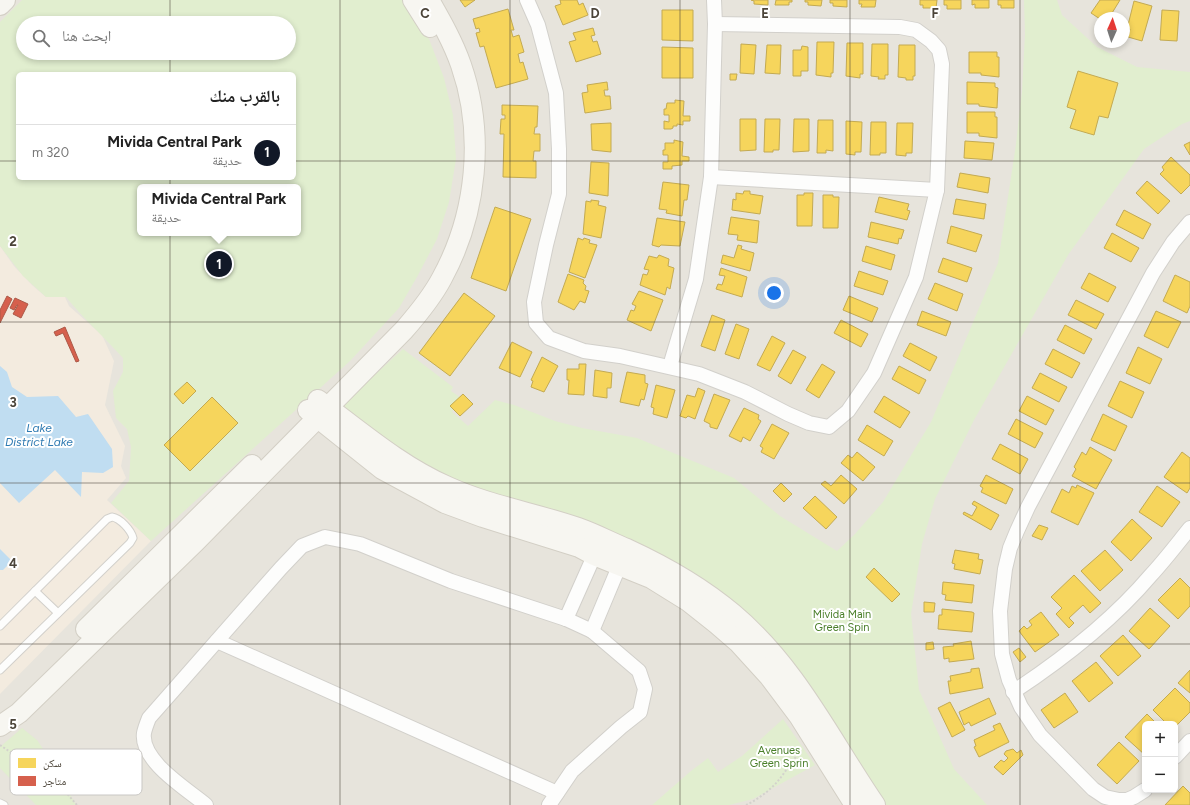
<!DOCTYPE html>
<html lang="ar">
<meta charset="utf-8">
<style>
:root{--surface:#fff;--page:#f6f6f6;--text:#222;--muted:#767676;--line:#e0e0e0;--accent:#111827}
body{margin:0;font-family:Figtree,"Noto Naskh Arabic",sans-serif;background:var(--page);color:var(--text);direction:rtl}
.controls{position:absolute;right:12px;bottom:12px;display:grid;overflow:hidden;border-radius:6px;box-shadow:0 2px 6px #0003}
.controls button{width:36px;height:36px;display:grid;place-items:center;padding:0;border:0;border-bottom:1px solid var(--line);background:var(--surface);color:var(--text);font:20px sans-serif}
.compass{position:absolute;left:1094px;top:12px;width:36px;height:36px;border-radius:50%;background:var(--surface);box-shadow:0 2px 6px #0003;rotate:3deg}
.you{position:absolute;left:774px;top:293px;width:14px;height:14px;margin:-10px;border:3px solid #fff;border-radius:50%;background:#1a73e8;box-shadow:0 0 0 6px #1a73e833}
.badge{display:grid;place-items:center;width:26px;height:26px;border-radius:50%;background:var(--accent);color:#fff;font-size:13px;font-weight:700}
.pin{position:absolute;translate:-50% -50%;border:2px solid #fff;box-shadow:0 1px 4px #0006}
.popup{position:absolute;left:137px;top:184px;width:164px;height:52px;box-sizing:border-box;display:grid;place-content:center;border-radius:6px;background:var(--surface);filter:drop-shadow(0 1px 3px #0005);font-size:13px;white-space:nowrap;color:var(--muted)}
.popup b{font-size:15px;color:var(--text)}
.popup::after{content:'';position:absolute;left:50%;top:100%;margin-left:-8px;border:8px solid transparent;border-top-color:var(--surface)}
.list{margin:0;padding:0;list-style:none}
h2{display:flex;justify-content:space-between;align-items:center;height:52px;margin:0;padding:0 16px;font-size:17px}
h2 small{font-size:13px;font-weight:400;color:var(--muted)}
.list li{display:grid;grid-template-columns:26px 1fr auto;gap:12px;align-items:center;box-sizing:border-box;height:56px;padding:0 16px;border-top:1px solid var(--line)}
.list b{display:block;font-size:15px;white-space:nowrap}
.list p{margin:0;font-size:13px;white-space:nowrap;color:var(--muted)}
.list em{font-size:13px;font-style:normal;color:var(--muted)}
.icon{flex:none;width:22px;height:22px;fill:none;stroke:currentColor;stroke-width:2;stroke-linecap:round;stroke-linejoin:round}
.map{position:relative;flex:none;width:1190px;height:805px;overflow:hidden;direction:ltr}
.search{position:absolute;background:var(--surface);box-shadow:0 2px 6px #0003;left:16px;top:16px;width:280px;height:44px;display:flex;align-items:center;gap:10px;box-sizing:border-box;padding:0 14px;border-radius:22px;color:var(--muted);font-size:15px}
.panel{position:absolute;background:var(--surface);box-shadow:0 2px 6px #0003;left:16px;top:72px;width:280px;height:108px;border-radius:6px;direction:rtl}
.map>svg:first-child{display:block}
.residential{fill:#e7e4dc;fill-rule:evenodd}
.commercial{fill:#f3ebdf}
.green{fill:#e1eecf;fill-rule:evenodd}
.water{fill:#c0ddf1}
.homes{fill:#f6d55c;stroke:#c3aa52}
.shops{fill:#d6604d;stroke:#ac5847}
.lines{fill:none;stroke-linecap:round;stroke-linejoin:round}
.lane-casing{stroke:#d2d0cb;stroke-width:9}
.street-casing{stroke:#d2d0cb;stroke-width:16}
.secondary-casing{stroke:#d3cfc5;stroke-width:22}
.path{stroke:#d3d2cc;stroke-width:2;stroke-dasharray:2 2;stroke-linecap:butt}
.lane{stroke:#fdfdfc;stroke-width:7}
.street{stroke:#fdfdfc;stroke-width:14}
.secondary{stroke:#f7f6f1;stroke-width:20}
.grid{fill:none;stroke:#4b4439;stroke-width:1;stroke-opacity:0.55}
.labels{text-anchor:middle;stroke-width:4;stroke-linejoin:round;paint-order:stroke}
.park-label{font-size:11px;fill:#4a7f2a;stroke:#fff}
.water-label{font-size:12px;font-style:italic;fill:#2e7ab2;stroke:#fff}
.key{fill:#fff;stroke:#c9c7c4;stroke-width:1}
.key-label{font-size:11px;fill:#4b4439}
.grid-label{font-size:13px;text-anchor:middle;font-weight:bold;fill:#4b4439;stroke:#fff;stroke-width:4;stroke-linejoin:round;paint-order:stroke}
</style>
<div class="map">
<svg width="1190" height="805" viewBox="0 0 1190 805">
<rect width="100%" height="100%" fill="#f4f2ee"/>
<path class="residential" d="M 0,0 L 1190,0 L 1190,805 L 0,805 ZM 1100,18 L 1124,18 L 1124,42 L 1100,42 ZM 23,23 L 289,23 L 289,53 L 23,53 ZM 18,74 L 294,74 L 294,178 L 18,178 ZM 140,187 L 298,187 L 298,233 L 140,233 ZM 1145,724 L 1175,724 L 1175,790 L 1145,790 Z"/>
<path class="commercial" d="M 0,246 L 14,266 L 32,285 L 46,297 L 65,297 L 69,306 L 102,335 L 114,361 L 105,405 L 125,446 L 121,466 L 126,478 L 107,500 L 151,541 L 0,694 Z"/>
<g class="green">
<path d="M 22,0 L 404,0 L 429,39 L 444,78 L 453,115 L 456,159 L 449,202 L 437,239 L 417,277 L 399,308 L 350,361 L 151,541 L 111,503 L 129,481 L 131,447 L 127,429 L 116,418 L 113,391 L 123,372 L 123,358 C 104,337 83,318 66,297 L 46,297 L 23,276 L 0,246 L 0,22 ZM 23,23 L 289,23 L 289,53 L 23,53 ZM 18,74 L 294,74 L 294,178 L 18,178 ZM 140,187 L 298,187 L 298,233 L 140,233 Z"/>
<path d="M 1024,0 L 1057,0 L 1062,15 L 1097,47 L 1137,67 L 1190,72 L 1190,121 L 1182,124 L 1144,149 L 1068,255 L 974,420 L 935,499 L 922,544 L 911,614 L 919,690 L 954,769 L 987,805 L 879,805 L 799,676 L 487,492 L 449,478 L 424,465 L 346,413 L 344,403 L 403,349 L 453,387 L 451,391 L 461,398 L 452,412 L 468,426 L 495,400 L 514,405 L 555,421 L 582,428 L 637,438 L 734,478 L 780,516 L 837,551 L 855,534 L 883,502 L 931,422 L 998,263 L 1016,144 L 1022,91 L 1025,34 Z"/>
<path d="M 783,719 L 815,765 L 753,799 L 729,805 L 652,805 L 691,771 L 708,758 L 718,772 L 742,756 Z"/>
<path d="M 22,728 L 37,740 L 54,765 L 76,805 L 36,805 L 0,768 L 0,747 Z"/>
</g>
<g class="water">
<path d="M 0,366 L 7,372 L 12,387 L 27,397 L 58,396 L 76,417 L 88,414 L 112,449 L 113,467 L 103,473 L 82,472 L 81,497 L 55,470 L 19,503 L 0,483 Z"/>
<path d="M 0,549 L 12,561 L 3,570 L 0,570 Z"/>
</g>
<g class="homes">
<path d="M 460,0 L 475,0 L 465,7 Z"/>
<path d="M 560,0 L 577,0 L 579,5 L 583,3 L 588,15 L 563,25 L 555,6 L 561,4 Z"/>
<path d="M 751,0 L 768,0 L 768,5 L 754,4 L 754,1 Z"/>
<path d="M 776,0 L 792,0 L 792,2 L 789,2 L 789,5 L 775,5 Z"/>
<path d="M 805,0 L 822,0 L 821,6 L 808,5 L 808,2 L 805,2 Z"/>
<path d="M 830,0 L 847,0 L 847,7 L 833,6 L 833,3 L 830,3 Z"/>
<path d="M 859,0 L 876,0 L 875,7 L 861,7 L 862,4 L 859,4 Z"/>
<path d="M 920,0 L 937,0 L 936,8 L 923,8 L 923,5 L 920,5 Z"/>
<path d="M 944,0 L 961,0 L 961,9 L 947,9 L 947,5 L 944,5 Z"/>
<path d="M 972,0 L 989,0 L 989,8 L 975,8 L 975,4 L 972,5 Z"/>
<path d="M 998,0 L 1014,0 L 1014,8 L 1001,8 L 1001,5 L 998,5 Z"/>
<path d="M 1100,0 L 1120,0 L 1109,18 L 1100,19 L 1091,13 Z"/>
<path d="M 1134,1 L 1152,6 L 1142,41 L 1128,37 L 1130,29 L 1127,29 Z"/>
<path d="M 508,9 L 514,30 L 511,30 L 513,37 L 519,35 L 524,52 L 518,54 L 520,63 L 523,62 L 528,79 L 496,88 L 484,46 L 480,47 L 476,33 L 480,32 L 479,28 L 476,29 L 473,19 Z"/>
<path d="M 662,10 L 693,10 L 693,41 L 662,40 Z"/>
<path d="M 1162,10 L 1179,11 L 1177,41 L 1160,40 Z"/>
<path d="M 593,28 L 595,35 L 591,36 L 593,42 L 597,41 L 601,54 L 576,62 L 569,42 L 576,40 L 573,33 Z"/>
<path d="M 817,42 L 834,42 L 833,73 L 831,73 L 831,77 L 816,75 Z"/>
<path d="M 847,43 L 863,43 L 863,74 L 860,74 L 860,78 L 846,76 Z"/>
<path d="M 741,44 L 756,45 L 754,74 L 740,73 Z"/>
<path d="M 872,44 L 888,44 L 888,75 L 885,75 L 885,79 L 878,79 L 879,77 L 871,76 Z"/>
<path d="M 767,45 L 781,45 L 780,74 L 765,73 Z"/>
<path d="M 899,45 L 915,45 L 915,76 L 913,76 L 913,80 L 906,80 L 906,78 L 898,77 Z"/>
<path d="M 802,46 L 808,47 L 808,71 L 801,71 L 801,76 L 793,76 L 793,50 L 801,50 Z"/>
<path d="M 662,47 L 693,48 L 693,78 L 662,78 Z"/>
<path d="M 969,52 L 997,52 L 997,57 L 999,57 L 999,77 L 981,75 L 981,73 L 969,73 Z"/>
<path d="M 1078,71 L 1118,83 L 1108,118 L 1099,116 L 1094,135 L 1070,128 L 1076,110 L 1067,107 Z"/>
<path d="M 730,74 L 737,74 L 736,80 L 730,80 Z"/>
<path d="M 607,82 L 608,90 L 604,90 L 605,96 L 610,96 L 611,109 L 585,113 L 582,93 L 588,92 L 587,85 Z"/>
<path d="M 967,82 L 995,83 L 995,87 L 998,88 L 997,108 L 979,106 L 979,104 L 967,104 Z"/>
<path d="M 675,100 L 684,101 L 683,116 L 690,116 L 690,121 L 683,121 L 683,125 L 677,124 L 677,126 L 673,126 L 673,128 L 671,129 L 664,129 L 664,121 L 669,122 L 669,115 L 664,115 L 664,109 L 666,109 L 667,103 L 675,103 Z"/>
<path d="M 502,105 L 538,106 L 537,127 L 535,127 L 534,134 L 540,134 L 540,151 L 534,151 L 533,161 L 536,161 L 536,178 L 503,177 L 504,134 L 500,134 L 501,119 L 505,119 L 505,115 L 502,115 Z"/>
<path d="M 967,112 L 995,112 L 995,117 L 997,117 L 997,138 L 979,136 L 979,133 L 967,133 Z"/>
<path d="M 740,119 L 756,119 L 756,150 L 740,151 Z"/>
<path d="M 765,119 L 780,119 L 779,150 L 773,150 L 773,152 L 764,152 Z"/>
<path d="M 794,119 L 809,119 L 809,151 L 793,152 Z"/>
<path d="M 818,120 L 833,120 L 833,151 L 826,150 L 826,153 L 817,153 Z"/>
<path d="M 846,121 L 862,122 L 861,152 L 855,152 L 855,155 L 846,154 Z"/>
<path d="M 871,122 L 886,122 L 886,153 L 880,153 L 880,155 L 870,155 Z"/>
<path d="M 611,123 L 611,152 L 592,150 L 591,124 Z"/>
<path d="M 897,123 L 913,123 L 912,153 L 906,153 L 906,156 L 896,155 Z"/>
<path d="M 674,140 L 683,142 L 682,156 L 689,157 L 689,161 L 682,161 L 682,165 L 672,166 L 672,169 L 663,169 L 663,162 L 668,162 L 668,155 L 663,155 L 663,150 L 665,150 L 665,143 L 674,143 Z"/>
<path d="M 965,141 L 994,143 L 992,160 L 964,158 Z"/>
<path d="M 1190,142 L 1190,155 L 1184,145 Z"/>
<path d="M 1171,157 L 1190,175 L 1190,185 L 1181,194 L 1160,174 L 1164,170 L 1162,167 Z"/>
<path d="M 591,162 L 609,163 L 608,196 L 589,193 Z"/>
<path d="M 960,173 L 990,178 L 988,193 L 957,187 Z"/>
<path d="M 1147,181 L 1170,201 L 1158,214 L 1136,193 Z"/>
<path d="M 663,182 L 689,185 L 687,200 L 684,200 L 682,216 L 666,213 L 667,210 L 659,209 Z"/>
<path d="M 744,191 L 750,191 L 750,194 L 763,196 L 760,214 L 732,210 L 733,199 L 736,200 L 736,193 L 743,194 Z"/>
<path d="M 804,193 L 813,193 L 812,226 L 797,226 L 797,195 L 804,195 Z"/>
<path d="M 823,195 L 833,195 L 833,197 L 839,197 L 838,228 L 823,228 Z"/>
<path d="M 879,197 L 909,204 L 907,210 L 910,211 L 907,220 L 875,212 Z"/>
<path d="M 956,199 L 986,204 L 984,219 L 953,214 Z"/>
<path d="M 591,200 L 599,201 L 598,205 L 606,207 L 601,238 L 583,234 L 586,201 L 591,202 Z"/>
<path d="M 495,207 L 531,219 L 506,291 L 471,278 Z"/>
<path d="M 1124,210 L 1151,224 L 1143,239 L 1116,225 Z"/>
<path d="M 731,217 L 759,221 L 757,243 L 737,240 L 738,235 L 728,234 Z"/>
<path d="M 657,218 L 685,222 L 680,246 L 661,245 L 659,247 L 652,245 Z"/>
<path d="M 871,222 L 904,230 L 901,239 L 899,238 L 898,244 L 868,237 Z"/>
<path d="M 951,226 L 982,235 L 976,252 L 947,243 Z"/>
<path d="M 1112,233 L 1139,248 L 1131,262 L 1104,248 Z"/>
<path d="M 578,238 L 583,240 L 584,238 L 590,240 L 589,243 L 597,245 L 585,278 L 569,272 Z"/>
<path d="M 738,245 L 742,246 L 741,249 L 754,253 L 750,271 L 721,263 L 723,255 L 734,258 Z"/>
<path d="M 866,246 L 895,255 L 891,270 L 862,261 Z"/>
<path d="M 659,255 L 669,259 L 668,266 L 674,268 L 670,289 L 667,287 L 665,295 L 640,285 L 643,274 L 647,275 L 649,270 L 644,269 L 649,256 L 657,258 Z"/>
<path d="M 943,258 L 972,268 L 967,282 L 938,272 Z"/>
<path d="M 721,268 L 747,277 L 742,297 L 716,289 L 718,284 L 722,285 L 725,276 L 719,275 Z"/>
<path d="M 859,271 L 888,281 L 883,295 L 854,286 Z"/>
<path d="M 1089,273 L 1116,287 L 1108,302 L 1081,288 Z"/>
<path d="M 568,274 L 584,280 L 583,283 L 586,286 L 585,290 L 589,291 L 585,303 L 580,301 L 574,310 L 558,302 Z"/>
<path d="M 1175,275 L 1190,282 L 1190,306 L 1187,313 L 1163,301 Z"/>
<path d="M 935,283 L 963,294 L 957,311 L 928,299 Z"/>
<path d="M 639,291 L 663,300 L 651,331 L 627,320 L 631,310 L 634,311 L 636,306 L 632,304 Z"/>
<path d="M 464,293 L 495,316 L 450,376 L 419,353 Z"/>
<path d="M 849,296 L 878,308 L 872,322 L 843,310 Z"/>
<path d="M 1076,300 L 1104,314 L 1096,329 L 1068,315 Z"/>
<path d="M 922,311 L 951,322 L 946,336 L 917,325 Z"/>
<path d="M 1156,311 L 1181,322 L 1168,348 L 1144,336 Z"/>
<path d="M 712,315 L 725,320 L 715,351 L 701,346 Z"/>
<path d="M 841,320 L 868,334 L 861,347 L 834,333 Z"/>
<path d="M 736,324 L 749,329 L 739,359 L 725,354 Z"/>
<path d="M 1065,325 L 1092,339 L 1084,354 L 1057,340 Z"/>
<path d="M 772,336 L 785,343 L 770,371 L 757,365 Z"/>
<path d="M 512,342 L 532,352 L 520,377 L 499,368 Z"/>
<path d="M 910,343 L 937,357 L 930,371 L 903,356 Z"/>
<path d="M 1138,347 L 1162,359 L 1150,384 L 1126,373 Z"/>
<path d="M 1053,349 L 1080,363 L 1072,378 L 1045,364 Z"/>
<path d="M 793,350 L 806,357 L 791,384 L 778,376 Z"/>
<path d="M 542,357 L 558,366 L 544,392 L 531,387 L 533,381 L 531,380 Z"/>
<path d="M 579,364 L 586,364 L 584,395 L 568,394 L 569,380 L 567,380 L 567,369 L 579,369 Z"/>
<path d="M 822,364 L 835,372 L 819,398 L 806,390 Z"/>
<path d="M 899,366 L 926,380 L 919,394 L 892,379 Z"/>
<path d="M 595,370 L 612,373 L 611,388 L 607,388 L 607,398 L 593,396 Z"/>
<path d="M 627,372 L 645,375 L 645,383 L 648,384 L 644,400 L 641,399 L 639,406 L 620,402 Z"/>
<path d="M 1040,373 L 1067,387 L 1059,402 L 1032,388 Z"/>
<path d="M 1120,381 L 1144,392 L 1132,418 L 1108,406 Z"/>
<path d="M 187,382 L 196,391 L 183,404 L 174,394 Z"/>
<path d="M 656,385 L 675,390 L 667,418 L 653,414 L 654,408 L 651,407 Z"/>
<path d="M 698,388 L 705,391 L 695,419 L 688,416 L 686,418 L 680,416 L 687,395 L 695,397 Z"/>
<path d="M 463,394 L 473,404 L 460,416 L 450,406 Z"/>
<path d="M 714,394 L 730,400 L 717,429 L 710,427 L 710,424 L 704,421 Z"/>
<path d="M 884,396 L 910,412 L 900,428 L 874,412 Z"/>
<path d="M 1027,396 L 1054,410 L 1046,425 L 1019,411 Z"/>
<path d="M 212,397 L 238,423 L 190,471 L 164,445 Z"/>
<path d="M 744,408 L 759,415 L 758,419 L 761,421 L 750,441 L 743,437 L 741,442 L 729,436 Z"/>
<path d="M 1103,414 L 1127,426 L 1115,451 L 1091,440 Z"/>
<path d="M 1016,419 L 1043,433 L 1035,448 L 1008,434 Z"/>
<path d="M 772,424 L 789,433 L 774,459 L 761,452 L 763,448 L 760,446 Z"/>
<path d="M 867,425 L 893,441 L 884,456 L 858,440 Z"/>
<path d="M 1000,444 L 1028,459 L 1020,474 L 992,459 Z"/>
<path d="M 1090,447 L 1112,460 L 1096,489 L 1072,476 L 1076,469 L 1074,467 L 1082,452 L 1086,455 Z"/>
<path d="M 857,452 L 875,467 L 863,481 L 841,463 L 848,455 L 852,458 Z"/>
<path d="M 1182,452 L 1190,458 L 1190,488 L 1187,493 L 1164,477 Z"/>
<path d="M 841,475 L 857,489 L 844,504 L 821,484 L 825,481 L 831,486 Z"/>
<path d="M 986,475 L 1013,489 L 1006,504 L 981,492 L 983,488 L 980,486 Z"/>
<path d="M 781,483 L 792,494 L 784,502 L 773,491 Z"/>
<path d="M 1077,485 L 1094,493 L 1078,525 L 1051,512 L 1062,489 L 1069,493 L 1072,486 L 1076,488 Z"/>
<path d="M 1157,486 L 1180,502 L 1162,527 L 1139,512 Z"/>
<path d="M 815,496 L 837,517 L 826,529 L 803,508 Z"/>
<path d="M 974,501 L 999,515 L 991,530 L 963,514 L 964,512 L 972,516 L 977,507 L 972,504 Z"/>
<path d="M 1132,519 L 1152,538 L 1131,561 L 1111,542 Z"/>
<path d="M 1039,525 L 1048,528 L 1042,540 L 1032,536 Z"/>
<path d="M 955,550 L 979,554 L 978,559 L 983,560 L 980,574 L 954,569 L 955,564 L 952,563 Z"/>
<path d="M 1105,550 L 1123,570 L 1100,591 L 1081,571 Z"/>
<path d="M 874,568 L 900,594 L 892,602 L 866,577 Z"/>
<path d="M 1074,575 L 1101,603 L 1090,613 L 1083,605 L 1069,618 L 1074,623 L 1069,628 L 1056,614 L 1062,608 L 1051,597 Z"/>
<path d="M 1180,578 L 1190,588 L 1190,606 L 1178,619 L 1158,600 Z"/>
<path d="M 943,582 L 974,585 L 972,603 L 945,600 L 946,595 L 942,594 Z"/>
<path d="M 924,602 L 935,603 L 934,612 L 924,612 Z"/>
<path d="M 1150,608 L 1170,626 L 1149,649 L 1129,631 Z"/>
<path d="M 942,609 L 972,612 L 974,613 L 972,632 L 938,629 L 939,615 L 942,615 Z"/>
<path d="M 1041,612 L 1059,635 L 1035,652 L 1019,631 L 1024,626 L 1027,629 L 1032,625 L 1029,621 Z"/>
<path d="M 1123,635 L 1141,656 L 1118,676 L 1100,656 Z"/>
<path d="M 971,641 L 974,659 L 949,662 L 949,658 L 944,659 L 943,647 L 954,646 L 953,644 Z"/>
<path d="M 933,642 L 934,649 L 926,650 L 926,643 Z"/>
<path d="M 1019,648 L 1026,657 L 1020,662 L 1013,652 Z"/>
<path d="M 1096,662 L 1113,683 L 1089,702 L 1072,681 Z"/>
<path d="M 979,668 L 983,688 L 950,694 L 948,681 L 951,681 L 950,676 L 971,672 L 971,669 Z"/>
<path d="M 1190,670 L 1190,693 L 1178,683 Z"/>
<path d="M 1175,688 L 1190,703 L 1190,712 L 1175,727 L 1175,724 L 1167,724 L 1153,710 Z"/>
<path d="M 1065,693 L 1078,712 L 1054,728 L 1041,710 Z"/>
<path d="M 989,698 L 996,714 L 971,726 L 969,722 L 964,725 L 959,712 Z"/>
<path d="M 950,702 L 965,730 L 952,737 L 938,708 Z"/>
<path d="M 1147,714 L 1157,724 L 1145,724 L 1145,755 L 1125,737 Z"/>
<path d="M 1000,723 L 1009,742 L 979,757 L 974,747 L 976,746 L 974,740 L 995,730 L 993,726 Z"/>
<path d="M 1119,742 L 1139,761 L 1117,784 L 1097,765 Z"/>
<path d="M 1013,749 L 1017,753 L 1021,750 L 1023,755 L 1003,775 L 994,767 L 1001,760 L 1004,762 L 1008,758 L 1004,754 L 1006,751 Z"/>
<path d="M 1183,786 L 1190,793 L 1190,805 L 1165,805 Z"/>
</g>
<g class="shops">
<path d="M 7,296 L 12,299 L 0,323 L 0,310 Z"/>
<path d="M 15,298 L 28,304 L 21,318 L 13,314 L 18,305 L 17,305 L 14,310 L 10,308 Z"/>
<path d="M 65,327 L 79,361 L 76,362 L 63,333 L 56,336 L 54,332 Z"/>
</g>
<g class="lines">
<g class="lane-casing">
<g id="lane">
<path d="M 35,591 L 58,613"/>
<path d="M 0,626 L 107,519 L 112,517 C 120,518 131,530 133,538 L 130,543 L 0,670"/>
<path d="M 0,803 L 4,805"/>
</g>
</g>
<g class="street-casing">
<g id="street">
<path d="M 527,0 L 538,25 L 556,93 L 559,149 L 559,194 L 546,245 L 534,302 L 536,323 L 549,338 L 584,351 L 620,356 L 699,374 L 745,392 L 788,414 L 809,423 L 829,427 L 848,411 L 874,373 L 916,277 L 937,190 L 942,64 L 939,50 L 931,41 L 916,30 L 900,27 L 715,24"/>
<path d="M 711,177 L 937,190"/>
<path d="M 670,366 L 696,279 L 711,177 L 715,24 L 714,0"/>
<path d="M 566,619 L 598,547"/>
<path d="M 592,631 L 623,557"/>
<path d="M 217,641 L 557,793"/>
<path d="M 1013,692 C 1063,659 1112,621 1151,575 C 1165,560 1177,544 1190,528"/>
<path d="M 1175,757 L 1190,741"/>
<path d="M 1145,790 L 1134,797 L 1127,800 L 1119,800 L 1105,797 L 1093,789 L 1040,735 L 1021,707 L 1009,680 L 1002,654 L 1000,611 L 1005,569 L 1010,548 L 1017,531 L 1028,507 L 1153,273 L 1173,242 L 1190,222"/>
<path d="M 206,805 C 187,789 140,761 144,733 C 145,728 147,723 149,718 L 281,568 L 302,546 L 325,537 L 360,544 L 451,581 L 566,619 L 592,631 L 639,671 L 645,689 L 640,712 L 621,727 L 572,771 L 549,805"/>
</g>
</g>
<g class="secondary-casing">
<g id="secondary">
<path d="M 413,0 L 430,27"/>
<path d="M 0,5 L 5,0"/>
<path d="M 318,400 C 360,431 400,466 448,487 C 490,506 535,513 578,528 C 595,534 610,542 627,549 C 666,567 700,586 733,614 C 796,667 830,739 875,805"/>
<path d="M 308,410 L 382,469 L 445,503 L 483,517 L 579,547 L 594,555 L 651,578 L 688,601 L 717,624 L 739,643 L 769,676 L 799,716 L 855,805"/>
<path d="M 86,629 L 252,465"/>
<path d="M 0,726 L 19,713 L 196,541 L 404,330 C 418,314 432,297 442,278 C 477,214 485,134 461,65 C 453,42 441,21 429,0"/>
</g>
</g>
<g class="path">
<path d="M 0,745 L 61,787 L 77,805"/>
<path d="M 746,805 C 757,800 769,791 777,782 C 786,772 792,759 803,750"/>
</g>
<use href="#lane" class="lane"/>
<use href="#street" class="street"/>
<use href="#secondary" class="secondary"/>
</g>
<path class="grid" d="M 170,0 L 170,23M 340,0 L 340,805M 510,0 L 510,805M 680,0 L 680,805M 850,0 L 850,805M 1020,0 L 1020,805M 170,53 L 170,74M 0,161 L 18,161M 294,161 L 1190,161M 170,178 L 170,805M 0,322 L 1190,322M 0,483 L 1190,483M 0,644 L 1190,644"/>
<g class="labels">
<g class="park-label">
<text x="842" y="618">Mivida Main<tspan x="842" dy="13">Green Spin</tspan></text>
<text x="779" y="754">Avenues<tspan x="779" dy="13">Green Sprin</tspan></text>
</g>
<g class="water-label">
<text x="39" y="432">Lake<tspan x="39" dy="14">District Lake</tspan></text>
</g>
</g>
<rect x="10" y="749" width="132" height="46" rx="6" class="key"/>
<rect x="18" y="758" width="18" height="10" fill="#f6d55c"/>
<rect x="18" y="776" width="18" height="10" fill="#d6604d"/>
<g class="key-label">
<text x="43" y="767">سكن</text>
<text x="43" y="785">متاجر</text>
</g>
<g class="grid-label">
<text x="425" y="18">C</text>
<text x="595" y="18">D</text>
<text x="765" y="18">E</text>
<text x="935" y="18">F</text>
<text x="13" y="246">2</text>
<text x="13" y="407">3</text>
<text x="13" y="568">4</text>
<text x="13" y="729">5</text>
</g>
</svg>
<div class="controls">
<button>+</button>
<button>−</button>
</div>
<svg class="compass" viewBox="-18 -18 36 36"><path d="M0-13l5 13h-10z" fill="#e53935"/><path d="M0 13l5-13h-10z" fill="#767676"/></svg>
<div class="you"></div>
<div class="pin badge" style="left:219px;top:264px">1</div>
<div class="popup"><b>Mivida Central Park</b>حديقة</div>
<div class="search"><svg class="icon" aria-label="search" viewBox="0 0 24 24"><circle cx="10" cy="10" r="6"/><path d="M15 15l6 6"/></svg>ابحث هنا</div>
<section class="panel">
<h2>بالقرب منك<small></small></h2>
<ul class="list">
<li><span class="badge">1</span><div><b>Mivida Central Park</b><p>حديقة</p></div><em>320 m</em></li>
</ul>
</section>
</div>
